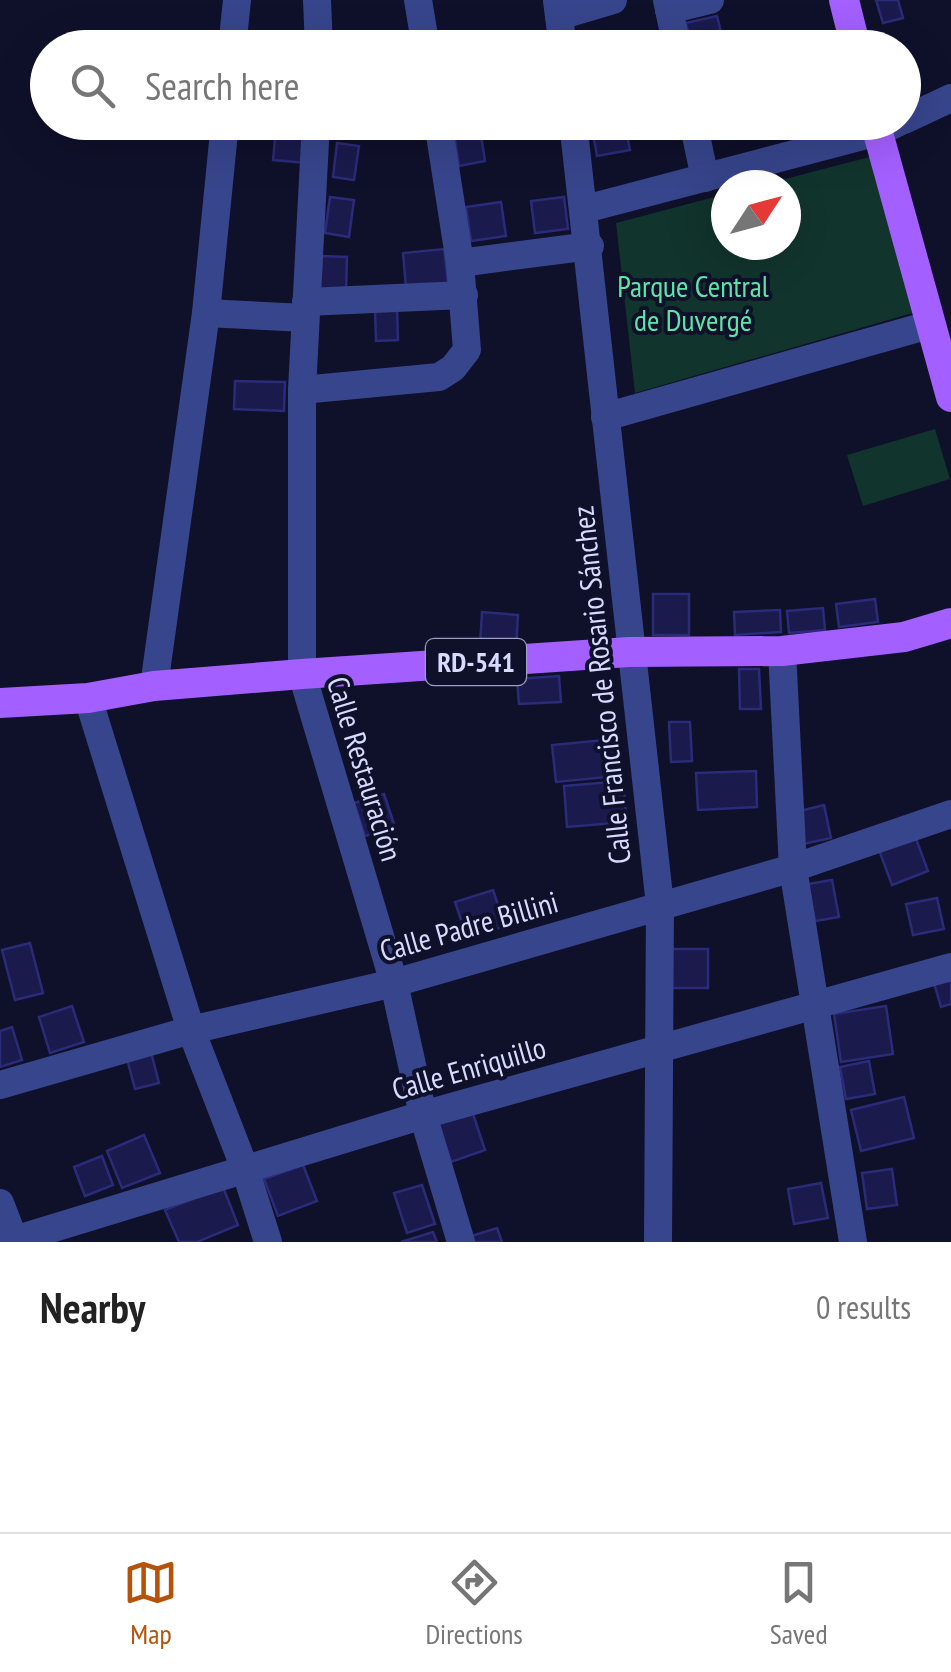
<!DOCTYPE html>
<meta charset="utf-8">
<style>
:root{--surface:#fff;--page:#f6f6f6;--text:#222;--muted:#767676;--line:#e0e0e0;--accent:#b45309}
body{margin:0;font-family:"PT Sans Narrow",sans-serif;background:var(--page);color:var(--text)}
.compass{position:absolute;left:711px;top:170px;width:90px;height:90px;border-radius:50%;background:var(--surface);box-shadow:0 10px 40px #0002;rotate:54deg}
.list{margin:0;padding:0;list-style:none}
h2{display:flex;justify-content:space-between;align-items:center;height:130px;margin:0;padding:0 40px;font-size:42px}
h2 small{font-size:32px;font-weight:400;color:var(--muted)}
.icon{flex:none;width:55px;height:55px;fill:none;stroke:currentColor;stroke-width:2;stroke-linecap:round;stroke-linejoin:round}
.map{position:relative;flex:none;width:951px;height:1242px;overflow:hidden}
.search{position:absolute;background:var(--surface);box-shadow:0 10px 40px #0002;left:30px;right:30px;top:30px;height:110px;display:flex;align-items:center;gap:25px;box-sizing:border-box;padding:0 35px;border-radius:55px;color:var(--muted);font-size:38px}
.sheet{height:290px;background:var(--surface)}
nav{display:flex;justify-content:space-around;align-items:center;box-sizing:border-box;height:140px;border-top:2px solid var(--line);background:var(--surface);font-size:28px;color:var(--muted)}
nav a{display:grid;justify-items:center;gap:5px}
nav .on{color:var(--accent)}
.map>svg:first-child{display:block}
.green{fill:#11342c}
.building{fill:#1a1a4c;stroke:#2a2b79;stroke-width:2.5}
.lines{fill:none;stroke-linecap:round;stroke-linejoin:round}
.minor{stroke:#37458c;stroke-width:28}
.major{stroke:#a35fff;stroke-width:30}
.labels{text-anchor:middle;stroke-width:8;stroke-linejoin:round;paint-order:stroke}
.shield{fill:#0f102a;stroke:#9c9ebf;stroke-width:2.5}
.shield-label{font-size:28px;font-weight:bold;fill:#d8dbff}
.park-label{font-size:30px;fill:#5ce7a8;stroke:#0f102a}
.street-label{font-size:30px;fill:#d8dbff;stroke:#0f102a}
</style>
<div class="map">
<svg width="951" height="1242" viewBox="0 0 951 1242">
<rect width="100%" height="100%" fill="#0f102a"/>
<g class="green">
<path d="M 877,155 L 916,312 L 635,393 L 616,223 L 726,194 L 726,245 L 786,245 L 786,185 L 762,185 Z"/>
<path d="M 935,429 L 950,479 L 863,506 L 847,455 Z"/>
</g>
<g class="building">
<path d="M 876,0 L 898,0 L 903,18 L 883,23 Z"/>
<path d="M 717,16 L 725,48 L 692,48 L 686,23 Z"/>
<path d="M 391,122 L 424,122 L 424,123 L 393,130 Z"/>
<path d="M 479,122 L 485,161 L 459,166 L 453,126 Z"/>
<path d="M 591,122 L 624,122 L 630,150 L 597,156 Z"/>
<path d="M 276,129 L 308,131 L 306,163 L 273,160 Z"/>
<path d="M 337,143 L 359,146 L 354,180 L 333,177 Z"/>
<path d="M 330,197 L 354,200 L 349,237 L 325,233 Z"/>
<path d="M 564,197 L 568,229 L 535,233 L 531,201 Z"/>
<path d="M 501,202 L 506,236 L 471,241 L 466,207 Z"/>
<path d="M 444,249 L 448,283 L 406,287 L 403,253 Z"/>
<path d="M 322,256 L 347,257 L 346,292 L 320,290 Z"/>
<path d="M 397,308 L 398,340 L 376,341 L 375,309 Z"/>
<path d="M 235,381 L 285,382 L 284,411 L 234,409 Z"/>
<rect x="653" y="594" width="36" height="41"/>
<path d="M 875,599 L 878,622 L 839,627 L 836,604 Z"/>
<path d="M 823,608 L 825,630 L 789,633 L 787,611 Z"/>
<path d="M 780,610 L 781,632 L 735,635 L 734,612 Z"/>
<path d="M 482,612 L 518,615 L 516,649 L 480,646 Z"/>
<path d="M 739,669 L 759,669 L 761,709 L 740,709 Z"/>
<path d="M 559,676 L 561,702 L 519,704 L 517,679 Z"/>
<path d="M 669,722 L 690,722 L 692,761 L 671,762 Z"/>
<path d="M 614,739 L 618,776 L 556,782 L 552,745 Z"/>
<path d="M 756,771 L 757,807 L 698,810 L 696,773 Z"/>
<path d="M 623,781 L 627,822 L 567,827 L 564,786 Z"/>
<path d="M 384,794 L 395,827 L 365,836 L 354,803 Z"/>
<path d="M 824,805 L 831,838 L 803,844 L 796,812 Z"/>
<path d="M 915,836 L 928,871 L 892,885 L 879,850 Z"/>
<path d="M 832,880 L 839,917 L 815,921 L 808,884 Z"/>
<path d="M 493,890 L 505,926 L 467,938 L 455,902 Z"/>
<path d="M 937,898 L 944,929 L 913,935 L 906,904 Z"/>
<path d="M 30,943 L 43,993 L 15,1000 L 2,950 Z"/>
<rect x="662" y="949" width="46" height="39"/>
<path d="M 951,978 L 951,1004 L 941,1007 L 934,983 Z"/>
<path d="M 72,1006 L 84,1042 L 50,1053 L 39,1017 Z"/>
<path d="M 886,1006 L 893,1054 L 841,1062 L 834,1014 Z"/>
<path d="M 12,1027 L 22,1060 L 0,1067 L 0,1031 Z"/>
<path d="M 151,1052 L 159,1083 L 135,1089 L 127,1059 Z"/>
<path d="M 869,1061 L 875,1094 L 846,1099 L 840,1067 Z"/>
<path d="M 904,1097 L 914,1138 L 861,1151 L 851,1110 Z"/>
<path d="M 472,1111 L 485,1150 L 451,1162 L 438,1122 Z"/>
<path d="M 144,1135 L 160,1173 L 122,1188 L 107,1151 Z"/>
<path d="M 102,1156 L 113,1185 L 85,1196 L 74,1167 Z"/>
<path d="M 303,1165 L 317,1201 L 278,1216 L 264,1179 Z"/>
<path d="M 892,1169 L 897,1205 L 867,1209 L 862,1173 Z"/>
<path d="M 821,1183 L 828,1218 L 794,1224 L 788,1189 Z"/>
<path d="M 422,1185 L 435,1224 L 407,1233 L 394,1193 Z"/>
<path d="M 223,1187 L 238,1225 L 197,1242 L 179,1242 L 165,1210 Z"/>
<path d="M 497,1228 L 502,1242 L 470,1242 L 468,1237 Z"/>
<path d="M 433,1232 L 437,1242 L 401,1242 Z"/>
</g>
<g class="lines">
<g class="minor">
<path d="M 317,0 L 319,48"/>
<path d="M 418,0 L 426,48"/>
<path d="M 667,0 L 677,48"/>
<path d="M 557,1 L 563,48"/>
<path d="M 669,10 L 710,0"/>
<path d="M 559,16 L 613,0"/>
<path d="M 232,48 L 237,0"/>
<path d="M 904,120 L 951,98"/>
<path d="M 316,122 L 302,390 L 302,674 L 394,983 L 423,1115 L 461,1242"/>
<path d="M 573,122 L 660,905 L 658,1242"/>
<path d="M 693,122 L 705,178"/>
<path d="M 585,209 L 878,132 L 899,122"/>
<path d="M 460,263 L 590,246"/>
<path d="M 306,302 L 464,295"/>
<path d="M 206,313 L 305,318"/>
<path d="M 302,390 L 439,377 L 453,368 L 467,350 L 460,263 L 438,122"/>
<path d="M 605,417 L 929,325"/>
<path d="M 782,651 L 793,868 L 853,1242"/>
<path d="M 154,686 L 206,313 L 225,122"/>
<path d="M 88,698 L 191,1030 L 245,1169 L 268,1242"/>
<path d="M 0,1085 L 191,1030 L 394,983 L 793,868 L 951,814"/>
<path d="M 0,1203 L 15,1242"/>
<path d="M 8,1242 L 423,1115 L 951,967"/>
</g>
<g class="major">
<path d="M 844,0 L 856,48"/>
<path d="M 875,122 L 951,397"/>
<path d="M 0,703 L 88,698 L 154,686 L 302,674 L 629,652 L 782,651 L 904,637 L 951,623"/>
</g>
</g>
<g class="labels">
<rect class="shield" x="426" y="639" width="100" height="46" rx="8"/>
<g class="shield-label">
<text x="476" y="672">RD-541</text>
</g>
<g class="park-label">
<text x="693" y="297">Parque Central<tspan x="693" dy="34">de Duvergé</tspan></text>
</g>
<g class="street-label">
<text transform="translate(602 685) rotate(-96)" y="10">Calle Francisco de Rosario Sánchez</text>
<text transform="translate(364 769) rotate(73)" y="10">Calle Restauración</text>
<text transform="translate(469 927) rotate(-16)" y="10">Calle Padre Billini</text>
<text transform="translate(469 1069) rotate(-16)" y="10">Calle Enriquillo</text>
</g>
</g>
</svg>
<svg class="compass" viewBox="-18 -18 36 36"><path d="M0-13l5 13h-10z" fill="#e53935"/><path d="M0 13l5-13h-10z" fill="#767676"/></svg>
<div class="search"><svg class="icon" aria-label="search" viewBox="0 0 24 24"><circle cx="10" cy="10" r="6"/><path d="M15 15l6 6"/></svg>Search here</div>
</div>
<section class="sheet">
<h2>Nearby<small>0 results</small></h2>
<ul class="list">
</ul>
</section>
<nav>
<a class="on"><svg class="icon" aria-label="map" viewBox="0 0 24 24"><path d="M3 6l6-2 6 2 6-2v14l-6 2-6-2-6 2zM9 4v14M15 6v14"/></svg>Map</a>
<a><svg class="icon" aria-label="directions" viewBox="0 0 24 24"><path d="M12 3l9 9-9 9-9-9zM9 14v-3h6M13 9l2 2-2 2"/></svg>Directions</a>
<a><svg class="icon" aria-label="saved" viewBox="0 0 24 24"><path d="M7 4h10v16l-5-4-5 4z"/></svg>Saved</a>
</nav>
